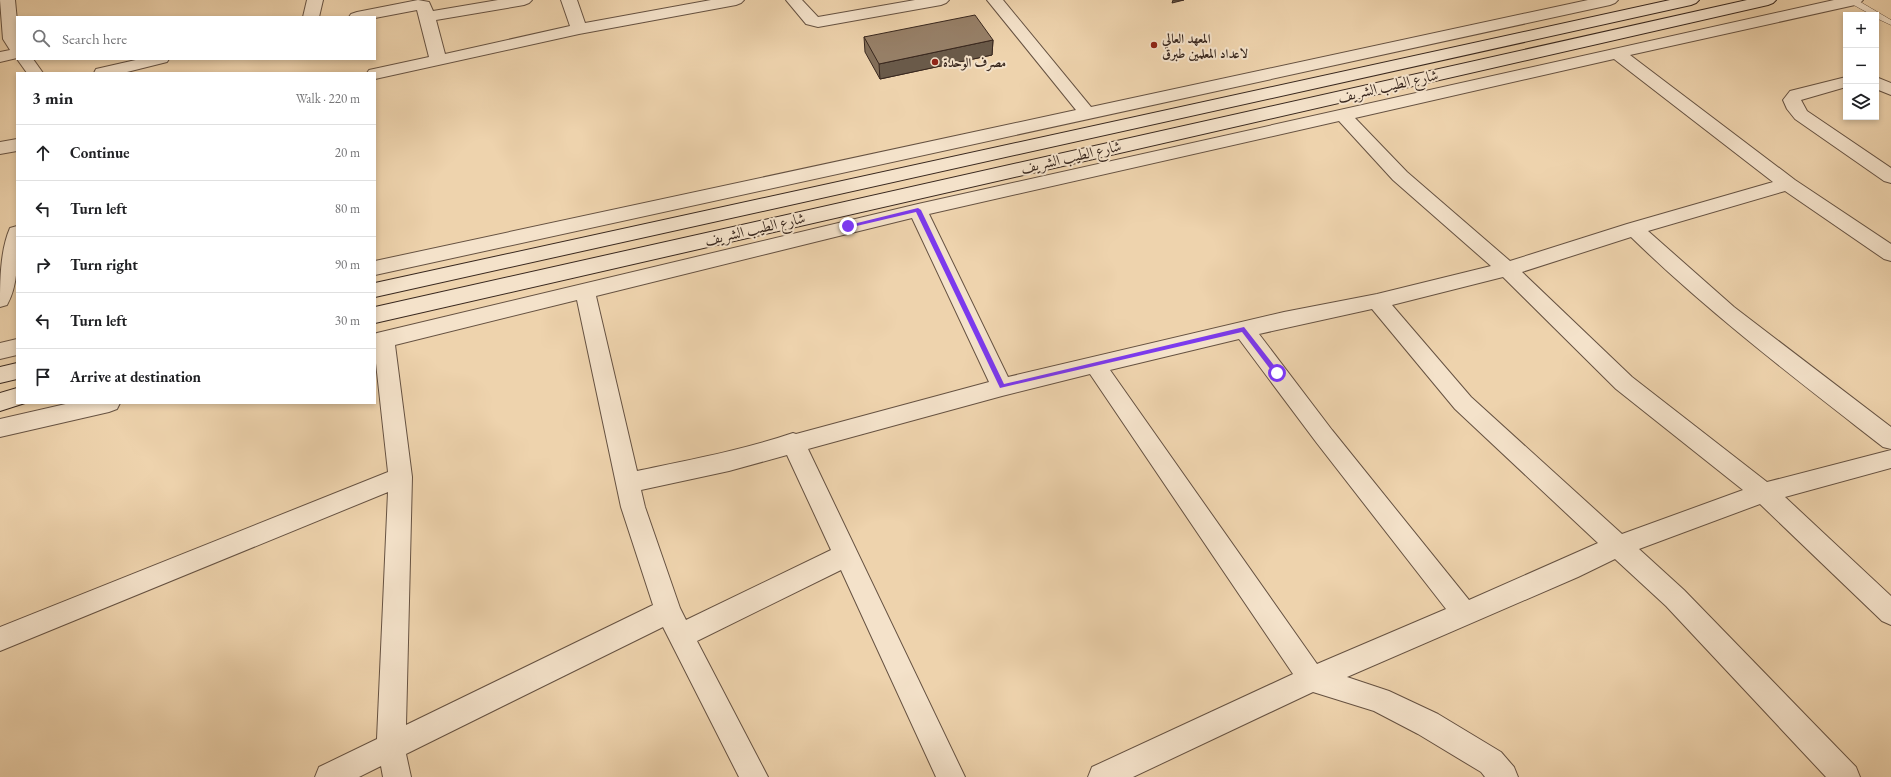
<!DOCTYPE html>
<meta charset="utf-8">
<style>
:root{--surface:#fff;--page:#f2f2f2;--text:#202124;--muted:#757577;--line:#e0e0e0}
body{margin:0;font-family:"EB Garamond",Amiri,serif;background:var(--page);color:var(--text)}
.controls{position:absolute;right:12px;top:12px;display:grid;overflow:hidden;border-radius:0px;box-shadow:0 2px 6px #0003}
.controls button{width:36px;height:36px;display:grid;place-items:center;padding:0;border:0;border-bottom:1px solid var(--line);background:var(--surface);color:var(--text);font:20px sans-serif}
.stop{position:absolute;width:12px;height:12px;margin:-9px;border:3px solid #7c3aed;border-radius:50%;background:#fff}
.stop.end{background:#7c3aed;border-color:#fff;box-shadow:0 1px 4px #0008}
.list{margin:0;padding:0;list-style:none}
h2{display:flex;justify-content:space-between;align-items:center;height:52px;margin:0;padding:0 16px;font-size:17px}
h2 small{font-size:13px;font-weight:400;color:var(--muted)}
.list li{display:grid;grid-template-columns:26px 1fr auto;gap:12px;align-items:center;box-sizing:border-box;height:56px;padding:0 16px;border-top:1px solid var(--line)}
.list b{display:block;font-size:15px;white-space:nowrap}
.list em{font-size:13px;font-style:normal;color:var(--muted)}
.icon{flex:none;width:22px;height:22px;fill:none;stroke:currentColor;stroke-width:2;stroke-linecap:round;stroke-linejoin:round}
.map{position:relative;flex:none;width:1891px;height:777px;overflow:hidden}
.search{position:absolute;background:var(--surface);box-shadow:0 2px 6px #0003;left:16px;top:16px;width:360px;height:44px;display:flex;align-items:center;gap:10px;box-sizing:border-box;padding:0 14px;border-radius:0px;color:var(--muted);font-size:15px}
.panel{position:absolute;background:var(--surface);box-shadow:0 2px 6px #0003;left:16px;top:72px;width:360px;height:332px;border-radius:0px}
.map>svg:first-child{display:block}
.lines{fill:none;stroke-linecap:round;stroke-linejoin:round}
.service-casing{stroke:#665242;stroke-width:1}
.minor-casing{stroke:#665242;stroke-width:2}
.secondary-casing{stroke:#38271e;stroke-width:2}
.service{fill:#f4e2ca;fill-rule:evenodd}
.minor{fill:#f4e2ca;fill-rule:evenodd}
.secondary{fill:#f4e2ca;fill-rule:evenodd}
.wall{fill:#826e59;stroke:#38271e}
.shaded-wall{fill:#6a5a49;stroke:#38271e}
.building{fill:#978068;stroke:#38271e}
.route{fill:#7c3aed}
.poi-dot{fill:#8f2418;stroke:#f4e2ca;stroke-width:1.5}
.labels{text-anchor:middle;stroke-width:4;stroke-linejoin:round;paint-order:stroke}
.far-poi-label{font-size:13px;font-weight:bold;fill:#38271e;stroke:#f4e2ca;text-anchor:start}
.street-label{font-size:15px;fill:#38271e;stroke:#f4e2ca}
</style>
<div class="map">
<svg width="1891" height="777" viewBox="0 0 1891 777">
<rect width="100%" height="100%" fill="#eed3ad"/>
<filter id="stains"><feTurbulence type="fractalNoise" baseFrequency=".005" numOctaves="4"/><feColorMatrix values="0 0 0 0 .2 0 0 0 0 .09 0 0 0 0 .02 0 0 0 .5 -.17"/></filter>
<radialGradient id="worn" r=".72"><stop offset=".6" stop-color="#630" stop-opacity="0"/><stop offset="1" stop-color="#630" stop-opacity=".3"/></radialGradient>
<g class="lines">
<g class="service-casing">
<path id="service" d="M 1850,0 L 1857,0 L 1891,20 L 1891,25 L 1876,18 L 1876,15 L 1872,15 L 1850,3 Z"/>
</g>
<g class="minor-casing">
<g id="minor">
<path d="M 0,0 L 15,0 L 17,21 L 17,58 L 0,62 L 0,52 L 10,50 L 3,39 Z"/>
<path d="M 307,0 L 323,0 L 319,17 L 303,17 Z"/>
<path d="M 418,0 L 429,2 L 433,11 L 498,0 L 532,0 L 529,3 L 524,5 L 436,20 L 445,54 L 570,26 L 561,0 L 577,0 L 585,23 L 711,0 L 744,0 L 741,3 L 736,5 L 579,34 L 375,79 L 375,73 L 367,73 L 369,70 L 429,57 L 417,10 L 375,18 L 349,17 L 351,14 L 357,12 Z"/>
<path d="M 786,0 L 802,0 L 818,17 L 915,0 L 949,0 L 946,3 L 941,5 L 818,27 L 806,24 Z"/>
<path d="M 987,0 L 1003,0 L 1091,107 L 1588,0 L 1618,0 L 1615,3 L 1610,5 L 375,275 L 375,261 L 1076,110 Z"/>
<path d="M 1834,0 L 1863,0 L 1860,3 L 1855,5 L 1630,55 L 1795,180 L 1891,244 L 1891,261 L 1884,259 L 1785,191 L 1648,231 L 1734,307 L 1891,427 L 1891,449 L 1883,447 C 1796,379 1709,313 1631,237 L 1522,272 L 1632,377 L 1767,482 L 1891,450 L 1891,468 L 1785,497 L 1891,596 L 1891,625 L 1882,621 L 1760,504 L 1639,549 L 1684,590 L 1856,767 L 1860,777 L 1826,777 L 1666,606 L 1615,559 L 1578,577 L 1347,677 L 1389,691 L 1438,714 L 1501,752 L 1514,767 L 1518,777 L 1485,777 L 1481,772 L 1418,734 L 1374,711 L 1313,692 L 1133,777 L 1088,777 L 1092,767 L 1293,674 L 1090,374 L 1002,396 L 808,449 L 965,777 L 936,777 L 841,570 L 697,641 L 768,777 L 739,777 L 663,627 L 406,754 L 411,777 L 383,777 L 381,766 L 359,777 L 315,777 L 319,767 L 377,739 L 388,492 L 0,651 L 0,627 L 388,472 L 375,354 L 375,334 L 377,333 L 918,204 ZM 1614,59 L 1773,182 L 1627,224 L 1510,261 L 1407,172 L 1355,118 ZM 1339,121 L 1393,180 L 1491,266 L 1377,294 L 1284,312 L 1008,377 L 929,214 ZM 912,218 L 989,382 L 796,434 L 793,433 C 743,450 689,460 637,471 L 596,296 ZM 1503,277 L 1616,389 L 1743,490 L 1622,534 L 1471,397 L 1392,305 ZM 577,300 L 621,507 L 653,605 L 406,725 L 412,477 L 395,345 ZM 1372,309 L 1455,409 L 1598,543 L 1469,600 L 1332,430 L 1259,334 ZM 1239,339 L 1316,442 L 1446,609 L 1317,664 L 1110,370 ZM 787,455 L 831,550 L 686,620 L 680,608 L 645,507 L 641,490 L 729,471 Z"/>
<path d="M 17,59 L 33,59 L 43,73 L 27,73 Z"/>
<path d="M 140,59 L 169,59 L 167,62 L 123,73 L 94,73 L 96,69 Z"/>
<path d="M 1846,77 L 1846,87 L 1801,100 L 1807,111 L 1891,168 L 1891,183 L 1884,181 L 1795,119 L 1787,109 L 1783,100 L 1790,91 Z"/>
<path d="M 1876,77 L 1891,83 L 1891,95 L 1876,89 Z"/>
<path d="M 17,139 L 17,151 L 0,154 L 0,142 Z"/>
<path d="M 17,226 C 17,252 20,282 7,305 L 0,307 C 0,282 0,251 10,228 Z"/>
<path d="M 17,339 L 17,355 L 0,359 L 0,343 Z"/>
<path d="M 70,403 L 120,403 L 117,409 L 109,412 L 0,437 L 0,419 Z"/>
</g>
</g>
<g class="secondary-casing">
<g id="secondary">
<path d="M 1670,0 L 1699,0 L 1696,3 L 1691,5 L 375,297 L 375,283 Z"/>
<path d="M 1747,0 L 1776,0 L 1773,3 L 1768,5 L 375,323 L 375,307 Z"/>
<path d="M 17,363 L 17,379 L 0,383 L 0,367 Z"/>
<path d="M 17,388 L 17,403 L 25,403 L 0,411 L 0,393 Z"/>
</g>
</g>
<use href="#service" class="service"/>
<use href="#minor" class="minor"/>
<use href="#secondary" class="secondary"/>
</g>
<path class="wall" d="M 864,37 L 993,40 L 992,55 L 880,79 L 865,52 Z"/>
<g class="shaded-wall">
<path d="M 1173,0 L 1184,0 L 1172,3 Z"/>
<path d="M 993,40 L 992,55 L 880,79 L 879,64 Z"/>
</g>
<path class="building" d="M 975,15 L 993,40 L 879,64 L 864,37 Z"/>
<path class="route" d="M 918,208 L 921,210 L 1004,384 L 1244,327 L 1280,373 L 1277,375 L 1274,374 L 1242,332 L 1000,388 L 916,212 L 848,228 L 845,226 Z"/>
<g class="poi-dot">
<circle cx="1154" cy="45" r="4"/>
<circle cx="935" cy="62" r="4"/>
</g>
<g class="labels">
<g class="far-poi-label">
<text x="1162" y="43">المعهد العالي<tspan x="1162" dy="15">لاعداد المعلمين طبرق</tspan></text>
<text x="943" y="67">مصرف الوحدة</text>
</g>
<g class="street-label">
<text transform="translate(1388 86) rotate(-13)" y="5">شارع الطيب الشريف</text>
<text transform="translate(1071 157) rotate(-13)" y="5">شارع الطيب الشريف</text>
<text transform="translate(755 229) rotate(-13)" y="5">شارع الطيب الشريف</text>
</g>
</g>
<rect width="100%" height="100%" filter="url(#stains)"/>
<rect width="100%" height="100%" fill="url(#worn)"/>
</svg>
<div class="controls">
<button>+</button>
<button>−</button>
<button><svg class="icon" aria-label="layers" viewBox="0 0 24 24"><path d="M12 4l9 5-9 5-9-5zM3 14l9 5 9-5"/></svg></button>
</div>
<div class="stop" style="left:1277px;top:373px"></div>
<div class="stop end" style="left:848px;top:226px"></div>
<div class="search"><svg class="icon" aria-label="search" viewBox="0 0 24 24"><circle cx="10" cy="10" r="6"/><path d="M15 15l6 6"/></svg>Search here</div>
<section class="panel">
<h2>3 min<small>Walk · 220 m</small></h2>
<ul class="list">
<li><svg class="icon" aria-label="ahead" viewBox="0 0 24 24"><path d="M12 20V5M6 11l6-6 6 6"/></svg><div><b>Continue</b></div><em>20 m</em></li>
<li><svg class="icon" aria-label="left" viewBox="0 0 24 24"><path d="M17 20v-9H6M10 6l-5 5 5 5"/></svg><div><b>Turn left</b></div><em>80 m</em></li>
<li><svg class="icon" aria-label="right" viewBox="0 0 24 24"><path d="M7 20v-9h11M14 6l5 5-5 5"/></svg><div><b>Turn right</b></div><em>90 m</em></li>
<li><svg class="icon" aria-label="left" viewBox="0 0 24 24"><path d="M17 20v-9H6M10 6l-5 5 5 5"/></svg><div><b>Turn left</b></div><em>30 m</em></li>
<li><svg class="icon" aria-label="arrive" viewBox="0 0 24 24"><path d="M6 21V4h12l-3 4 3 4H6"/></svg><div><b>Arrive at destination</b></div></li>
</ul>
</section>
</div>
